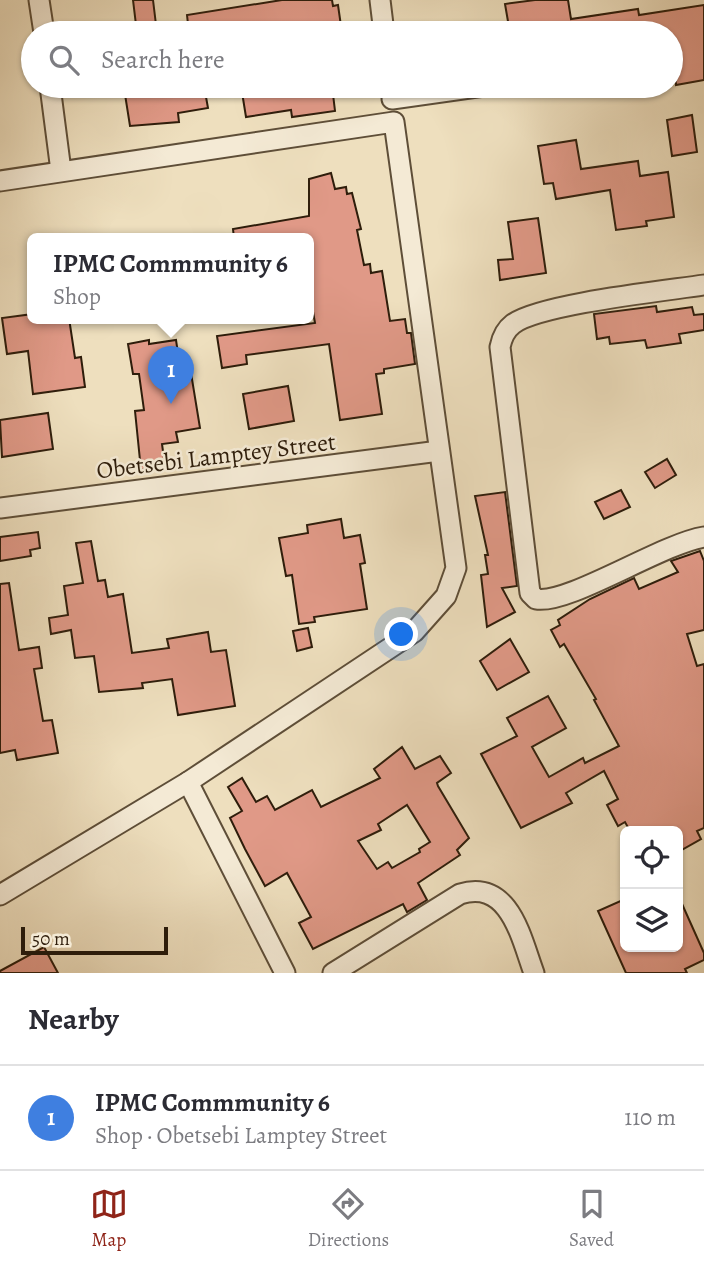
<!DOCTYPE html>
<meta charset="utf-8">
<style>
:root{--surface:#fff;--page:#f7f7f7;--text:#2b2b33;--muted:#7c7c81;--line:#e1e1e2;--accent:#8f2418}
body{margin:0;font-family:Alegreya,serif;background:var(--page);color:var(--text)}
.controls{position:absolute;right:21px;bottom:21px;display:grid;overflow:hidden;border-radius:10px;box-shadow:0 2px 5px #0004}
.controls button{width:63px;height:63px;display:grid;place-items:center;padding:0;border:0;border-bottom:2px solid var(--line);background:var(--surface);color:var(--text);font:35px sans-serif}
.scale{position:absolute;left:21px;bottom:18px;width:147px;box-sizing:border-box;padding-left:7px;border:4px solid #2e1d0b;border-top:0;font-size:19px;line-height:24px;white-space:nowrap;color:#2e1d0b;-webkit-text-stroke:5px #f4ead5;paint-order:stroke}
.you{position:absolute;left:402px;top:635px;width:24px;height:24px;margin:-18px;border:5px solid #fff;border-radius:50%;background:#1a73e8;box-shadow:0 0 0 10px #1a73e833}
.badge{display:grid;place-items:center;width:46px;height:46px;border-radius:50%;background:var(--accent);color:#fff;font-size:23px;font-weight:700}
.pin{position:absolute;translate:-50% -58px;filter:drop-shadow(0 2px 4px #0008)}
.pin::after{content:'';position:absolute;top:37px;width:24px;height:21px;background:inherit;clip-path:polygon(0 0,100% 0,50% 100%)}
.popup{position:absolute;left:27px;top:233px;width:287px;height:91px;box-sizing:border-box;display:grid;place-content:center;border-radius:10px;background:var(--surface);filter:drop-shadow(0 2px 5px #0005);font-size:23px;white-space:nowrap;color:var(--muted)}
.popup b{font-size:26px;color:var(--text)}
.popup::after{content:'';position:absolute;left:50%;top:100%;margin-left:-14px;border:14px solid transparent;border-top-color:var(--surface)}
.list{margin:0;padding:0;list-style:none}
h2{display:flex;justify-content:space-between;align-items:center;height:91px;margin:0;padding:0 28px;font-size:30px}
h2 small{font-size:23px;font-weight:400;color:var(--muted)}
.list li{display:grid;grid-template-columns:46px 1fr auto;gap:21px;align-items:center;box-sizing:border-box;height:105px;padding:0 28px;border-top:2px solid var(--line)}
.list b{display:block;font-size:26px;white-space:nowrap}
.list p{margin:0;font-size:23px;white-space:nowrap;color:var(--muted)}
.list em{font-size:23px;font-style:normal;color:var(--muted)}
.icon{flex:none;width:38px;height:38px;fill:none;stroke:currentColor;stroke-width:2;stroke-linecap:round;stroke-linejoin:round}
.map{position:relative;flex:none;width:704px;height:973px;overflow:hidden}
.search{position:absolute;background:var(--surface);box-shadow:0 2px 5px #0004;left:21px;right:21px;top:21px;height:77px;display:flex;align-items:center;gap:18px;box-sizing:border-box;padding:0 24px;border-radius:38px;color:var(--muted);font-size:26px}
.sheet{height:196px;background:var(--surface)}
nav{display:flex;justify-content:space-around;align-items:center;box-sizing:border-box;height:98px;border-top:2px solid var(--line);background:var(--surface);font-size:19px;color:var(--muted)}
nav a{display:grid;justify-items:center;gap:4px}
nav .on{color:var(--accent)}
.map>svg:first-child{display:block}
.building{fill:#e09987;stroke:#2e1d0b;stroke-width:2;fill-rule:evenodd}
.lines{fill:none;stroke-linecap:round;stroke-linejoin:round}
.minor-casing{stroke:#5e4e38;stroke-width:23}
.minor{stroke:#f4ead5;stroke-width:19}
.labels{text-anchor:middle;stroke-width:5;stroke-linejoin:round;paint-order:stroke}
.street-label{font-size:24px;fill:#2e1d0b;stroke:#f4ead5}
</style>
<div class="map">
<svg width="704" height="973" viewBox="0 0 704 973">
<rect width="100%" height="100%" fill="#eedfbe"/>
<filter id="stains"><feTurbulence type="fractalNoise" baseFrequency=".00286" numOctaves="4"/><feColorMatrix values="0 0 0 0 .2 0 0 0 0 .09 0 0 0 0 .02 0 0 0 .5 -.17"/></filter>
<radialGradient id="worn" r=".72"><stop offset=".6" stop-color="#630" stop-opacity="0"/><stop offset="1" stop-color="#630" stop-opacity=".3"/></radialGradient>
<g class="building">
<path d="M 133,0 L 153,0 L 157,33 L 137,33 Z"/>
<path d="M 282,0 L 332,0 L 333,6 L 338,5 L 342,33 L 189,33 L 187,15 Z"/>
<path d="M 535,0 L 568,0 L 571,19 L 638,9 L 639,15 L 704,5 L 704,80 L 676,85 L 671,33 L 532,33 L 527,29 L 510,33 L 505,4 Z"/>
<path d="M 139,86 L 204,86 L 208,108 L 178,113 L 179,122 L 130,126 L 124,88 Z"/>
<path d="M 241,86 L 332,86 L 335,111 L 292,117 L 291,110 L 246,117 Z"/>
<path d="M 692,115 L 697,152 L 672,156 L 667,120 Z"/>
<path d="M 576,140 L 581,169 L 638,161 L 640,176 L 668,172 L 674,217 L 646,221 L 647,226 L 616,230 L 610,190 L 556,199 L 553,183 L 544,184 L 538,146 Z"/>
<path d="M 331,173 L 335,189 L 346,187 L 347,194 L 352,193 L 361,229 L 357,230 L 364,265 L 370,264 L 371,273 L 382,271 L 390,321 L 405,319 L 407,333 L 411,333 L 415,364 L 384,369 L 384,373 L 376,374 L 382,414 L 340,420 L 329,344 L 246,355 L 247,364 L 222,368 L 217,336 L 315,323 L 309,289 L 309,238 L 234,238 L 233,229 L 309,216 L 309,179 Z"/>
<path d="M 538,218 L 546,273 L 500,280 L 498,260 L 513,259 L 508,222 Z"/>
<path d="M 656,306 L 657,312 L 692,307 L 694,315 L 704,314 L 704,330 L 679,334 L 681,343 L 647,348 L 645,340 L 610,344 L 609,337 L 597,339 L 594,314 Z"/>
<path d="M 33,314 L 33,318 L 69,318 L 75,358 L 81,357 L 85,387 L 33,394 L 28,351 L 7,354 L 2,318 Z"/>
<path d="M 149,340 L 149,344 L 176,340 L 181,374 L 191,373 L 200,428 L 176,432 L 178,442 L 162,444 L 165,466 L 141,470 L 135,411 L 144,410 L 139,374 L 133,374 L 128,344 Z"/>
<path d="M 288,386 L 294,421 L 249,429 L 243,394 Z"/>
<path d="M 48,413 L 53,449 L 2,457 L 0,420 Z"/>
<path d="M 667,459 L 676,475 L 655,488 L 645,472 Z"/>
<path d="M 621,490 L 630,507 L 604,519 L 595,502 Z"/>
<path d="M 505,492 L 517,586 L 502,588 L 515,612 L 487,627 L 481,575 L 488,574 L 485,555 L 488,555 L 475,496 Z"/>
<path d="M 341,519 L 344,538 L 360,535 L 365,563 L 360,564 L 367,609 L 314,617 L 315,622 L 299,624 L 292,575 L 286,576 L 279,538 L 308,533 L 307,525 Z"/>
<path d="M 38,532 L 40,548 L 30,550 L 31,556 L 0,561 L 0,537 Z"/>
<path d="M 91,541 L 98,581 L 105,580 L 108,597 L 123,594 L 132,653 L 169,648 L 167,639 L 208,632 L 211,652 L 226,650 L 235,706 L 178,715 L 172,679 L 142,683 L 143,688 L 99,692 L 94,656 L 75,658 L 71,630 L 51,634 L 49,618 L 68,615 L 64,586 L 83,583 L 76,543 Z"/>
<path d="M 700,551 L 704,561 L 704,630 L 687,634 L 697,666 L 704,664 L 704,828 L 697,831 L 701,839 L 678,852 L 678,831 L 630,831 L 625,822 L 618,826 L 607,805 L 618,799 L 604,771 L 566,793 L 572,803 L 521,828 L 481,754 L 517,736 L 507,718 L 548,696 L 566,728 L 532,747 L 549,777 L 583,758 L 585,763 L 619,746 L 594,700 L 596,699 L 564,644 L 560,647 L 551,630 L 560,625 L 558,620 L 590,599 L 634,578 L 639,589 L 678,572 L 671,561 Z"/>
<path d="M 9,583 L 19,650 L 39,647 L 42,668 L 34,669 L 43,721 L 52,720 L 58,753 L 17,760 L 15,750 L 0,753 L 0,584 Z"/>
<path d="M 308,628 L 312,647 L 297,651 L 293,631 Z"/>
<path d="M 510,639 L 529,672 L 497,690 L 480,661 Z"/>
<path d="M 402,747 L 415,769 L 440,756 L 451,773 L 437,783 L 438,786 L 469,838 L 457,850 L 460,855 L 418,883 L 427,900 L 407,912 L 403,904 L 313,949 L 299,923 L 311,917 L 287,873 L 265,886 L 245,849 L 230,818 L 242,811 L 228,787 L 242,778 L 256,802 L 267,796 L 275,810 L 312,790 L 321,807 L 380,778 L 374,769 ZM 407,805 L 430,842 L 419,849 L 420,852 L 392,868 L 388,862 L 377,869 L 358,841 L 381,830 L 378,824 Z"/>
<path d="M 678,895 L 704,953 L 704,960 L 685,969 L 687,973 L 626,973 L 598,911 L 625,899 L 625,947 L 678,947 Z"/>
<path d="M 44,947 L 58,973 L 0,973 L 0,971 Z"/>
</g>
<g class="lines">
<g class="minor-casing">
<g id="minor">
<path d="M 39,0 L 44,33"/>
<path d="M 380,0 L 384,33"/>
<path d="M 50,86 L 61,171"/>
<path d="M 392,99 L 484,86"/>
<path d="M 0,181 L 394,122 L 456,568 L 446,596 L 414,632 L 188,782 L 0,895"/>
<path d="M 704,285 C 664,291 540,304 513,324 C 505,330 502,337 500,347 L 530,593 L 536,599 C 568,605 661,544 704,537"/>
<path d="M 0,508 L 439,451"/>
<path d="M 188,782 L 285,973"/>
<path d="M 333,973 L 460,894 C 510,879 521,938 534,973"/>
</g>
</g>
<use href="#minor" class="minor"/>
</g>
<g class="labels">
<g class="street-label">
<text transform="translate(216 456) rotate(-7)" y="8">Obetsebi Lamptey Street</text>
</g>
</g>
<rect width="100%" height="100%" filter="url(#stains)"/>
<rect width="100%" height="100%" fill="url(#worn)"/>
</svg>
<div class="controls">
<button><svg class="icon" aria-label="locate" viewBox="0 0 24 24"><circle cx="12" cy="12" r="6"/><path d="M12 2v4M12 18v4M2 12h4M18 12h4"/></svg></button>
<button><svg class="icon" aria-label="layers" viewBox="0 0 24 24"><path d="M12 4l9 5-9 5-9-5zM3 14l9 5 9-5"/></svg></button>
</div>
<div class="scale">50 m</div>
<div class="you"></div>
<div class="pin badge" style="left:171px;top:404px;background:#3f7fe0">1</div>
<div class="popup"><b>IPMC Commmunity 6</b>Shop</div>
<div class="search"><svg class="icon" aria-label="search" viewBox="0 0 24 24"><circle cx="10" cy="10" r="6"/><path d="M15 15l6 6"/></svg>Search here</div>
</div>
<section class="sheet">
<h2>Nearby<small></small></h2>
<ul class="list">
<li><span class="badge" style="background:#3f7fe0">1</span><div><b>IPMC Commmunity 6</b><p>Shop · Obetsebi Lamptey Street</p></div><em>110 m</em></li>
</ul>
</section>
<nav>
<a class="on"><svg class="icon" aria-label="map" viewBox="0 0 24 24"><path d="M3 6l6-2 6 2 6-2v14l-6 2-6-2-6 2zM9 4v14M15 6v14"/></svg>Map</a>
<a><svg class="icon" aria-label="directions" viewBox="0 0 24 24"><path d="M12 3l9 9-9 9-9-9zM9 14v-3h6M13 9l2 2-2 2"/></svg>Directions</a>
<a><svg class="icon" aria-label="saved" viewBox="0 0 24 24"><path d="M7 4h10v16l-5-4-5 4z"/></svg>Saved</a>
</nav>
